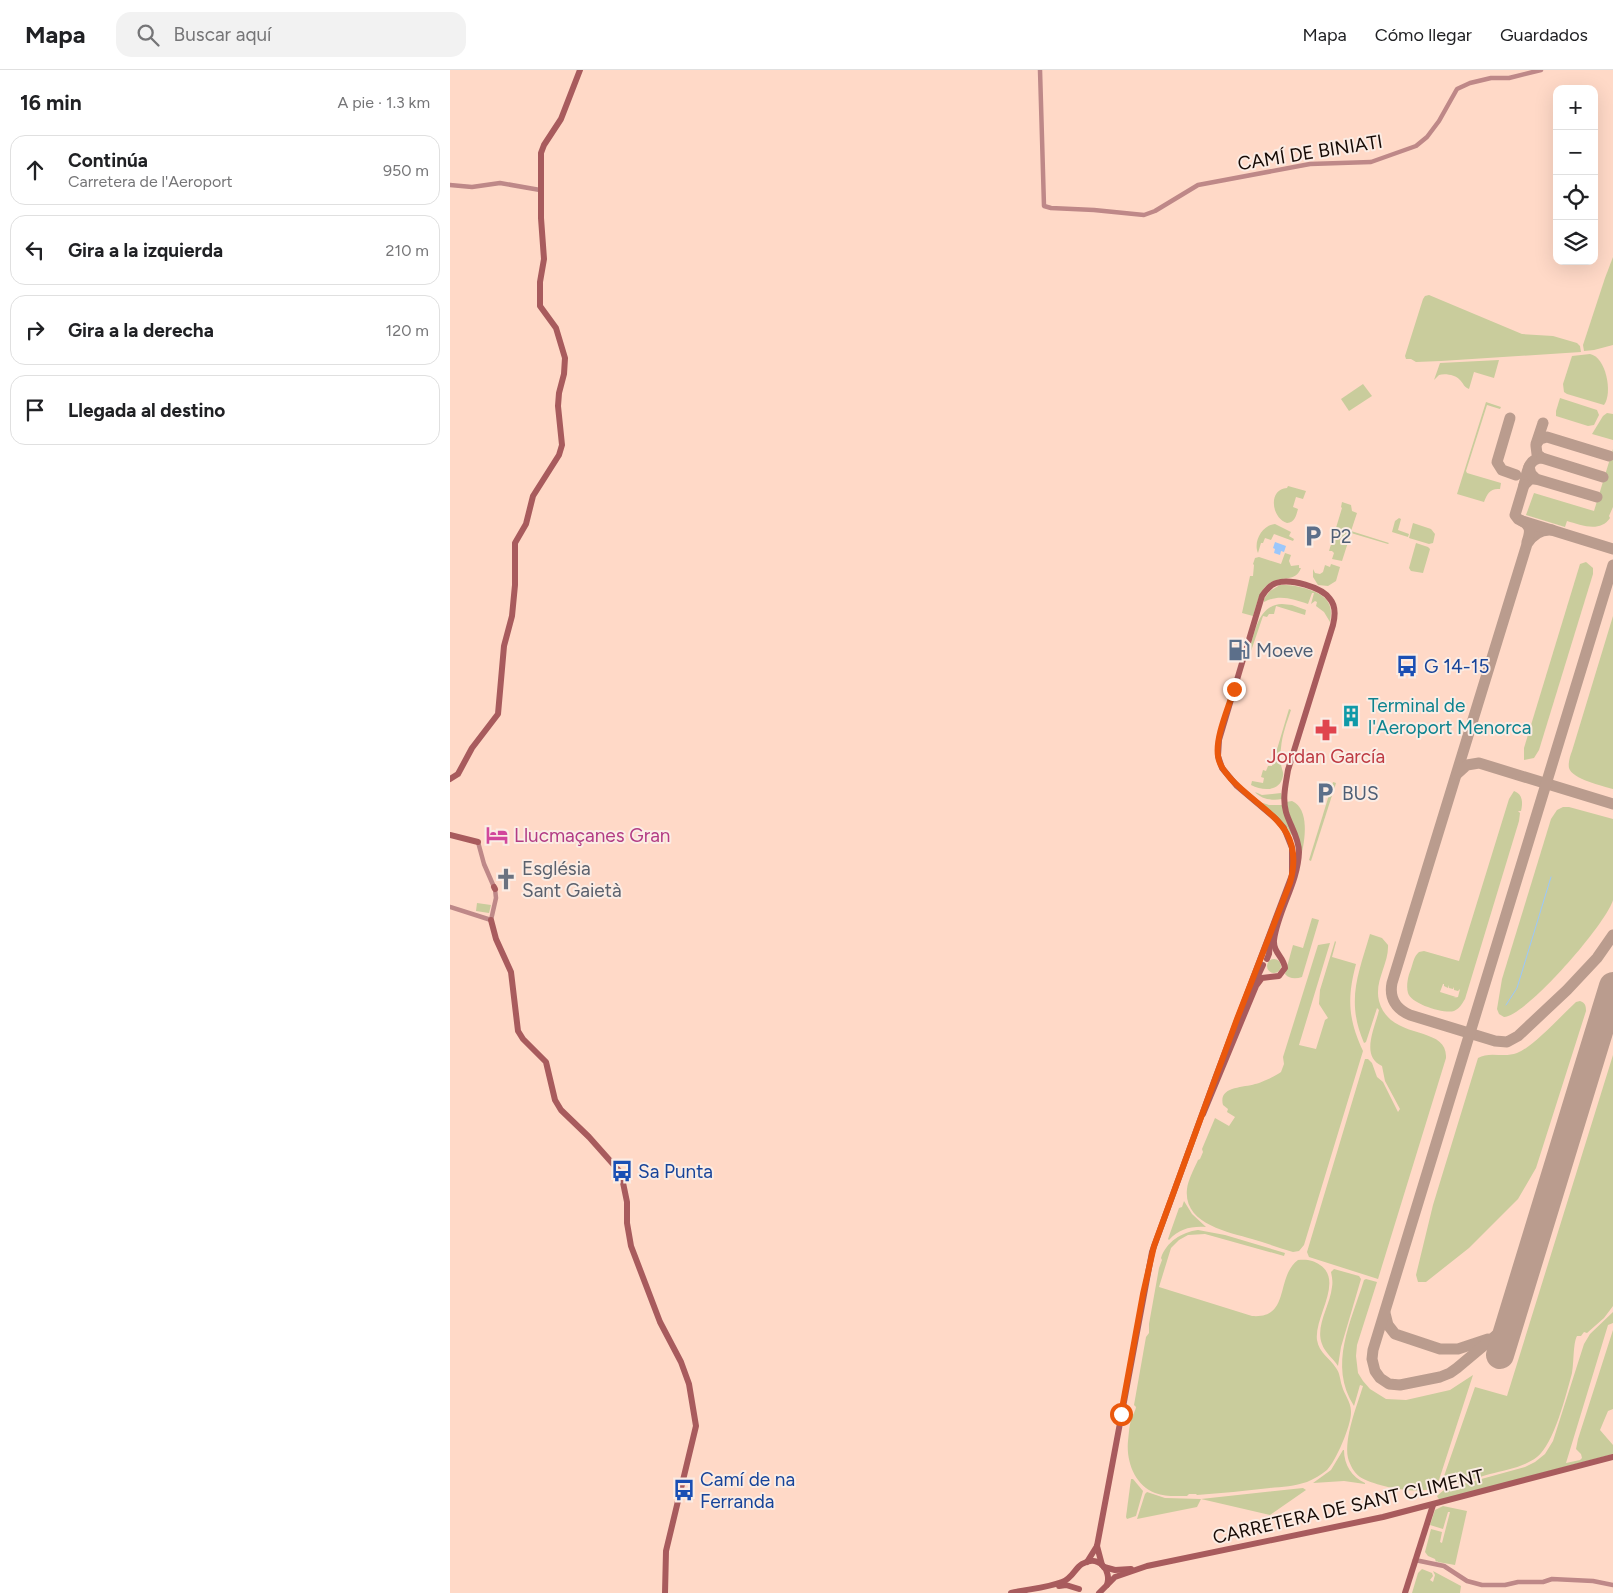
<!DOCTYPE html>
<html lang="es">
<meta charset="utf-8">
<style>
:root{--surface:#fff;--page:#f2f2f2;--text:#202124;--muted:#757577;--line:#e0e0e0}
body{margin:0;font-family:Figtree,sans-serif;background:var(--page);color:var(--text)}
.controls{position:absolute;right:15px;top:15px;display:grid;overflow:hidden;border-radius:10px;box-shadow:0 5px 20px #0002}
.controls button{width:45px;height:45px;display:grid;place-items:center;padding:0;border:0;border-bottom:1px solid var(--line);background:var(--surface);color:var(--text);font:25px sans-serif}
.stop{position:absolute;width:15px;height:15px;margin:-11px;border:4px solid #ea580c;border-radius:50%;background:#fff}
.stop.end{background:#ea580c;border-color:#fff;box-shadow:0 1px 5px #0008}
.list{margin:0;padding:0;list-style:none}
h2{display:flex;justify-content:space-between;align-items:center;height:65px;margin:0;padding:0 20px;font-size:21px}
h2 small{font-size:16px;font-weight:400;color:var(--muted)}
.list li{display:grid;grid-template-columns:32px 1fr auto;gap:15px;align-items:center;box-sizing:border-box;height:70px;margin:0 10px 10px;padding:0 10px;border:1px solid var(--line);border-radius:15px}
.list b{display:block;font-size:19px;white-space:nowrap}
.list p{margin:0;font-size:16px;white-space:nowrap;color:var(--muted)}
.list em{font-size:16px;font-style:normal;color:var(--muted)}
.icon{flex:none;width:28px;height:28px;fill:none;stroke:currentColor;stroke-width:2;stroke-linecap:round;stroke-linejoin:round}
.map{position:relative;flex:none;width:1163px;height:1523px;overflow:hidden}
header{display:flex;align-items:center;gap:30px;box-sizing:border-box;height:70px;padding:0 25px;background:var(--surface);border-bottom:1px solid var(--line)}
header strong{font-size:24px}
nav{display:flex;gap:28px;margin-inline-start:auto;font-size:18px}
.search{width:350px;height:45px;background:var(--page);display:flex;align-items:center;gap:12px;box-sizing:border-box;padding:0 18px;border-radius:15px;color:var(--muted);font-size:19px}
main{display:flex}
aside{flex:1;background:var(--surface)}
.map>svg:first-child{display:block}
.green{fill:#c9cc9c;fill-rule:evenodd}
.water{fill:#9bc7fb}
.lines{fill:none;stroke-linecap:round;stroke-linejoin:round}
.stream{stroke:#9bc7fb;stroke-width:1}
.taxiway{stroke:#ba9c8e;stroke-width:11}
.runway{stroke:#ba9c8e;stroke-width:28}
.street{stroke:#be8888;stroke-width:4.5}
.secondary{stroke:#a85b5d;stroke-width:6}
.route{stroke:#ea580c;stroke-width:6}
.labels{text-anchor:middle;stroke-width:4;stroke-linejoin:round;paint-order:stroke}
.street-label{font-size:19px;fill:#160a05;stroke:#fbece4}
.service-label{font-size:19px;fill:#4e5e75;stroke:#fbece4;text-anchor:start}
.transit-label{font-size:19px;fill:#164399;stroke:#fbece4;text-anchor:start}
.culture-label{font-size:19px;fill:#0d838f;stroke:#fbece4;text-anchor:start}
.health-label{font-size:19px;fill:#be3a42;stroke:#fbece4}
.hotel-label{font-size:19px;fill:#b23c85;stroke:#fbece4;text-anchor:start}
.worship-label{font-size:19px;fill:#5b616d;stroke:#fbece4;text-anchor:start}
</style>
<header>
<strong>Mapa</strong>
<div class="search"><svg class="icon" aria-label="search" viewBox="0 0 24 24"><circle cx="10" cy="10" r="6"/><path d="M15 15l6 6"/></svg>Buscar aquí</div>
<nav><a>Mapa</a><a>Cómo llegar</a><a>Guardados</a></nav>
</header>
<main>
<aside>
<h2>16 min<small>A pie · 1.3 km</small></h2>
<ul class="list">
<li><svg class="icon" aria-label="ahead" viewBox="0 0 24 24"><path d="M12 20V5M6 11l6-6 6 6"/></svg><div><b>Continúa</b><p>Carretera de l'Aeroport</p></div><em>950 m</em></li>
<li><svg class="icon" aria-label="left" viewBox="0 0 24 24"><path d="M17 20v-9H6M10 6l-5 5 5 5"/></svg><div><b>Gira a la izquierda</b></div><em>210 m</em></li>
<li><svg class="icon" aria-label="right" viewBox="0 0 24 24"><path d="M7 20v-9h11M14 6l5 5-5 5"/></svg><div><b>Gira a la derecha</b></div><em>120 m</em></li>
<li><svg class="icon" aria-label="arrive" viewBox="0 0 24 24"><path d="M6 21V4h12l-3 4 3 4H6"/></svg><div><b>Llegada al destino</b></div></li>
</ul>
</aside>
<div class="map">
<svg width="1163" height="1523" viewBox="0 0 1163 1523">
<rect width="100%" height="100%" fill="#ffd9c7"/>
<g class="green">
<path d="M 1163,187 L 1163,275 L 1144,280 L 1134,281 L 1133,275 L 1155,208 Z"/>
<path d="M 979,225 L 1072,264 L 1103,266 L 1127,273 L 1130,276 L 1131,282 L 991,291 L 966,292 L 961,289 L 956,289 L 955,286 L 973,229 L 975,226 Z"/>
<path d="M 1140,284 C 1156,287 1163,323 1154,335 L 1117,324 L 1114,322 L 1113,314 L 1122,286 Z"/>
<path d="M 1049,290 L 1044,308 L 1024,302 L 1019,319 C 1013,316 1014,314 1010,310 C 1006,305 995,303 989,305 L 984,310 L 990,293 Z"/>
<path d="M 913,314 L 922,326 L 899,341 L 891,329 Z"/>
<path d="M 1110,328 L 1147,340 L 1149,345 L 1144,355 L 1138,356 L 1106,346 L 1106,341 Z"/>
<path d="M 1036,332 L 1051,337 L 1050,339 L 1037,335 L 1016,401 L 1017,403 L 1051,413 L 1050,419 C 1040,418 1037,424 1034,432 L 1007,424 Z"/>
<path d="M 1157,343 L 1163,344 L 1163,370 L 1142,364 L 1153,346 Z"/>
<path d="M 1163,379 L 1163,437 L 1159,446 L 1160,448 C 1150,463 1131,455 1117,451 L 1115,457 L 1076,445 L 1084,423 L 1144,441 Z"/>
<path d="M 838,416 L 856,421 L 853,429 L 846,427 L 843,437 L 848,439 C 846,446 845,452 837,453 C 821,448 818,419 837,418 Z"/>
<path d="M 892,432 L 901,435 L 902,441 L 907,443 L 901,461 L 939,473 L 938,474 L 901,463 L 892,491 L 882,489 L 884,483 L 882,481 L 879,481 L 892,438 L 891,437 Z"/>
<path d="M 949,448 L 951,449 L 948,460 L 959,464 L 958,467 L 942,462 L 945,451 Z"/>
<path d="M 963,453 L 981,459 L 985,464 L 983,473 L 979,474 L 959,468 Z"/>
<path d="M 825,454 L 841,462 L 839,466 L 844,469 L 843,471 L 824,464 L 821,470 L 815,468 L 813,473 L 811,473 L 808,483 C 803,472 812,455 825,454 Z"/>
<path d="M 966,473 L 978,477 L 980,479 L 973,503 L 961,501 L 959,498 Z"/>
<path d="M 835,483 L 841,485 L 839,491 L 841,496 L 849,495 L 849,498 L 851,498 C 845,515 827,503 815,517 C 808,525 806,537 803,546 L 792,543 L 800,506 L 803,506 L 804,495 L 803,494 L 805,488 L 809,487 L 831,494 Z"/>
<path d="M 1136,492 L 1143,498 L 1143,504 L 1089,680 L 1084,688 L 1074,690 L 1074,678 L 1130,494 Z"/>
<path d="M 881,494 L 890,497 L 886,511 L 878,516 L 868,515 L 863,507 L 863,499 L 865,503 L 870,504 L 873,502 L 875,495 L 880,497 Z"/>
<path d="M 830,515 C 843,514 872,520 878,532 C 882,539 881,545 880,552 L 874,542 L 866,536 L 867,532 L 865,531 L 861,534 L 864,523 L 862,523 L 858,534 C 843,529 829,524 814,532 L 814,529 L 820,521 Z"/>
<path d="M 832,534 L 842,535 L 856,540 L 855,545 L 826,536 L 824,544 L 819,544 L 817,547 L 813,546 L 800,584 L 799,581 C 805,562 808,535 832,534 Z"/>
<path d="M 1163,546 L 1163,719 C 1153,716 1122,709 1119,698 C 1118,693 1120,686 1122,681 Z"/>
<path d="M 839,639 L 841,640 C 837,652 832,665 831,678 C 830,684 830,689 831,694 C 831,698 834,702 833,706 C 830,722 813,721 801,715 L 802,711 L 813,713 L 814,708 L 811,707 L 813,700 L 816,701 L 818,696 L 822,696 Z"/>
<path d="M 883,712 L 886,713 L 861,791 L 859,790 Z"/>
<path d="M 1064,721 C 1073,724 1073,733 1071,741 L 1068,741 L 1070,743 L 1069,751 L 1015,929 C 1012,934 1009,939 1004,941 C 994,944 961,934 958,923 C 956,915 958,906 961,899 C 963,893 964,886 969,882 L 974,881 L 1009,891 L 1059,729 ZM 993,914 L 994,914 L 994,916 L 998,918 L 999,915 L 999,918 L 1003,919 L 1004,917 L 1004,920 L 1008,921 L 1010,919 L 1008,927 L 1003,928 L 1006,927 L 990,922 Z"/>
<path d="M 805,722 L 812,725 L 831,723 L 832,729 C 822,731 811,729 805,722 Z"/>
<path d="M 842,731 C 860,739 855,771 851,786 L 836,732 Z"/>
<path d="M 810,732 L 819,735 L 832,735 L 843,764 L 841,765 L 837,757 Z"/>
<path d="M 1113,737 L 1119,737 L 1163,749 C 1163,769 1163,788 1163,807 C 1163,814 1163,824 1163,830 C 1156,854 1077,945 1054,947 L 1049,944 L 1047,939 L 1052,909 L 1101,749 L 1107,740 Z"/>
<path d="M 27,833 L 41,835 L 39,843 L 26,841 Z"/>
<path d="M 862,848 L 869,850 L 852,907 C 846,909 839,909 835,904 L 843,875 L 853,878 Z"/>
<path d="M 920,864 L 932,868 L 938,875 C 939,894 924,911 929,931 C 940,972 998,954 996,988 L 928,1209 L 859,1187 L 857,1182 L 915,989 L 918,989 L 922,993 L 927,1007 L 933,1012 L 948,1042 L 950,1039 L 935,1011 L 932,996 C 910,986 925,958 929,940 L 927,938 L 916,972 L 914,973 C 896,931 908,905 920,864 Z"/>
<path d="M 885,871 L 886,872 L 882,887 L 906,894 C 897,928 898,949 913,981 L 854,1175 L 849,1181 L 843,1182 C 829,1178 816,1173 802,1169 C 778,1162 733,1154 737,1119 C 738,1110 744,1099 748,1090 L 750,1089 L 753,1082 L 752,1079 L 765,1048 L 779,1056 L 785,1047 L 777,1042 L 778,1039 L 773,1035 C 768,1016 793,1018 805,1014 C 811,1013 827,1005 831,1002 L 834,994 L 833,987 L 868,875 L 880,873 L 849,975 L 866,979 L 875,950 L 869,940 L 875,950 L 878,948 L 869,934 L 870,920 Z"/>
<circle cx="824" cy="896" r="7"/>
<path d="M 1130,931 C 1135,933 1136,935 1136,941 L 1086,1098 L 1068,1129 L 1019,1178 L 976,1212 L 968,1212 L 966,1205 L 983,1135 L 1028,988 C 1039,981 1054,988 1067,983 C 1082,978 1113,944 1126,932 Z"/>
<path d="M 1163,985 L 1163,1236 L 1154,1248 L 1137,1263 L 1134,1262 L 1131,1266 L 1127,1266 C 1123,1273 1124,1293 1122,1303 C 1116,1325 1104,1374 1087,1387 C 1074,1397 1056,1400 1040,1404 C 1026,1408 1010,1414 996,1415 L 994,1413 L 994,1406 L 1025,1317 L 1057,1326 Z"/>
<path d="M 734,1131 L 742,1144 L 756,1157 C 741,1156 729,1159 719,1170 L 718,1169 L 729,1138 L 732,1137 Z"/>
<path d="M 748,1160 L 775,1165 L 835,1183 L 834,1186 L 755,1164 L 738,1165 L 729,1170 L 721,1178 L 709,1217 L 802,1246 C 841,1249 825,1207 848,1190 C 856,1189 864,1190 870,1195 C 894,1211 864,1247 867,1270 C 869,1283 880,1288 886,1298 C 890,1303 890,1310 892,1316 C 894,1324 901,1332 901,1341 C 902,1354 886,1391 877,1400 C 871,1405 864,1409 857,1412 C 845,1416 832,1417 820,1418 C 795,1421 771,1423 747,1425 L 746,1424 L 739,1424 L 737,1426 C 726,1426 715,1427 705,1423 C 685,1415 676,1392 678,1371 C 679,1364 679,1354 682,1348 C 683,1344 685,1342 686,1337 L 684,1335 L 696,1267 L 699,1263 L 699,1254 L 709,1198 L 712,1190 L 711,1188 C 716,1172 732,1162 748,1160 Z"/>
<path d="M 884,1199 L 909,1206 L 911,1209 L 891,1277 L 888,1296 C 883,1288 875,1283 872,1274 C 865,1256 880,1236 882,1217 C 883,1212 882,1207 881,1202 Z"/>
<path d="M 916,1209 L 927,1212 L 907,1275 L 906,1286 L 908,1303 L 913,1311 L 920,1319 L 936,1329 L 956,1330 L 1000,1320 L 1023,1305 L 989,1410 C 987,1413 986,1417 982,1418 C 967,1425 924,1416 910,1407 C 904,1403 900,1395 898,1388 C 894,1367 907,1336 913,1316 L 910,1315 L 904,1336 C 878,1295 901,1252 914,1210 Z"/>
<path d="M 1163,1242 L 1163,1253 L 1158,1255 L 1116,1393 L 1130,1390 L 1132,1388 L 1131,1384 L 1126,1379 L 1128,1369 L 1163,1260 L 1163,1339 L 1158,1341 L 1150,1360 L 1163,1375 L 1163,1384 L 990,1430 L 988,1428 L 987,1426 L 995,1419 L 1075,1397 L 1085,1392 L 1095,1384 L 1103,1371 L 1134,1274 L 1140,1264 Z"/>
<path d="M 893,1380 L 894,1380 C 894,1395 902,1407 915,1413 L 915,1414 L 894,1411 L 863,1413 L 881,1400 Z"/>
<path d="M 681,1409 L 683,1409 L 693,1421 L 686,1446 L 677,1449 L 676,1447 Z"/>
<path d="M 853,1418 L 856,1420 L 820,1445 L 751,1429 L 747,1437 L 687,1449 L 695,1424 L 697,1422 L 715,1428 L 751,1429 Z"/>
<path d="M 993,1436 L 1017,1441 L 1005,1495 L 988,1492 L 987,1491 L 986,1492 L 985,1489 L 978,1486 L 975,1482 L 981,1459 L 992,1462 L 990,1472 L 992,1473 L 1000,1442 L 998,1442 L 993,1459 L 980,1455 L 985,1440 Z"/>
<path d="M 972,1499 L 982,1503 L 983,1506 L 980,1510 L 983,1512 L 985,1505 L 983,1501 L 1011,1516 L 1010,1523 L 962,1523 L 968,1503 Z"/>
</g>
<path class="water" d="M 825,472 L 836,476 L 834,482 L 831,481 L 830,485 L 824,483 L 825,479 L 823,478 Z"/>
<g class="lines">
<path class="stream" d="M 1056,935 L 1067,918 L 1101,807"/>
<g class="taxiway">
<path d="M 1060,348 L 1047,392 L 1052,400 L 1066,405"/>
<path d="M 1087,373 L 1090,369 L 1097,367 L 1159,386"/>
<path d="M 1086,374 L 1093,353"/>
<path d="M 1086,376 L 1087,384 L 1092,388 C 1078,388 1077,403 1074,415 L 1080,409 L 1086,409"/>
<path d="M 1092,388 L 1153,407"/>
<path d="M 1079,397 L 1081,404 L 1086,409 L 1147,427"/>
<path d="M 1072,451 L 1068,449 L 1065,445 L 1074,415"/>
<path d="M 1102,460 C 1091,459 1083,464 1077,474 L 942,913 C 939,928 946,939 960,945 L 1045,971 L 1057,972 L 1068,966 L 1117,920 L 1147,888 L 1163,865"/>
<path d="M 1077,472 C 1080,463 1082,456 1072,451 L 1163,479"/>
<path d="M 1007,704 L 1017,695 L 1029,693 L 1163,734"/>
<path d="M 935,1243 L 938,1255 L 945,1264 L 990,1279 L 1008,1279 L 1038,1269"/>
<path d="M 1062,1247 L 1050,1262 L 1007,1298 L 1000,1303 L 990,1307 L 950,1315 L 939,1314 L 930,1308 L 925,1301 L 922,1289 L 923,1280 L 1163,495"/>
</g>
<path class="runway" d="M 1050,1285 L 1163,916"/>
<g class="street">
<path d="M 590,0 L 594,136 L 601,138 L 644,140 L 694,145 L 705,141 L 748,115 L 860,94 L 921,92 L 966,76 L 977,67 L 989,51 L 1007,19 L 1020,13 L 1041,8 L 1059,8 L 1091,0"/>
<path d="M 0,115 L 22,117 L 50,113 L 90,120"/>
<path d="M 28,772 L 34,794 L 44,817"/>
<path d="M 0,837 L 41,850 L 46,828 L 45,819"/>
<path d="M 965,1490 L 994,1496 L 1017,1511 L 1032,1515 L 1055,1515 L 1068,1512 L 1093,1512 L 1102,1509 L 1143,1511 L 1163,1515"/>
</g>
<g class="secondary">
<path d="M 0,709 L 8,704 L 22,678 L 48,644 L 54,576 L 62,546 L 65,515 L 65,473 L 76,454 L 83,426 L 109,385 L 112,375 L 108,336 L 109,323 L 114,304 L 115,288 L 106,258 L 90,236 L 90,212 L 94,189 L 91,148 L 91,83 L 94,75 L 111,49 L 130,0"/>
<path d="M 0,765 L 28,772"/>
<path d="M 44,817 L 45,819"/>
<path d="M 41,850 L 46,869 L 61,902 L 68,961 L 73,969 L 96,992 L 105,1030 L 111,1040 L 139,1067 L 171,1103 L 177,1132 L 177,1153 L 181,1176 L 210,1252 L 231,1292 L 239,1314 L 246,1356 L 216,1481 L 215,1523"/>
<path d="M 817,889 L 819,884 L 820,871"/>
<path d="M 805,912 L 813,895"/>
<path d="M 647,1476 L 652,1495"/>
<path d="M 637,1492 L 647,1476 L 702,1182 L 766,1006 L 842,805 L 842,778 L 834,758 L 826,749 L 787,716 L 772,698 L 768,686 L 769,670 L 812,526 C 816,520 820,515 826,513 C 840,508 872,517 880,529 C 886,536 885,547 883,555 L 838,700 C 836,713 832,728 836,742 C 840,756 849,767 849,782 C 848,813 828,840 824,870 C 823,883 834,887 835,898 L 829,906 L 812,908 L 806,916 L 753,1044"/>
<path d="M 654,1497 L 665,1500 L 681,1499"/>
<path d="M 609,1516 L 616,1515 L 629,1519"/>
<path d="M 561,1523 C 578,1519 596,1518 612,1512 C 623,1508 624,1499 632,1494 C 648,1484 662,1500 657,1515"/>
<path d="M 649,1523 L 665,1507 L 697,1496 L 933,1447 L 1163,1387"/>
<path d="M 955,1523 L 983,1435"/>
</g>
</g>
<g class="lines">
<path class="route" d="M 671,1344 L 693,1224 L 704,1176 L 787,949 L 840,813 C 856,755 813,743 781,709 C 775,702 769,695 768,686 C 765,667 779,637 784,619"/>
</g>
<defs>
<g id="parking-bare" transform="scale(1.725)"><path d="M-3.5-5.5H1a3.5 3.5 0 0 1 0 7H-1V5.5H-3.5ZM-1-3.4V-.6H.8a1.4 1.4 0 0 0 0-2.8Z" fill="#5c6f8a" stroke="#fbece4" stroke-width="2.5" paint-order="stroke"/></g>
<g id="fuel-bare" transform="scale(1.725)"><path d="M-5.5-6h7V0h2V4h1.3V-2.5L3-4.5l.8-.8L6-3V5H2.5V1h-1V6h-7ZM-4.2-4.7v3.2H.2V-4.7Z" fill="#5c6f8a" stroke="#fbece4" stroke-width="2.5" paint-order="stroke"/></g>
<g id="bus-bare" transform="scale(1.725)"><path d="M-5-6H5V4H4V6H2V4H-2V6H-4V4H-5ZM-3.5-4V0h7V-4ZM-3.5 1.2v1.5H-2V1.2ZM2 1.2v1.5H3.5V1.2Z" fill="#1a4fb4" stroke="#fbece4" stroke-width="2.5" paint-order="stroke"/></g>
<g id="building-bare" transform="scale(1.725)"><path d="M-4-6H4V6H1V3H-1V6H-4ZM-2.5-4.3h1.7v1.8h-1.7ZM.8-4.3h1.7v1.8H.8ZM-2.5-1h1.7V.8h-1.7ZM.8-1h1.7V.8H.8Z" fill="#0f9aa8" stroke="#fbece4" stroke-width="2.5" paint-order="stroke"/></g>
<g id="pharmacy-bare" transform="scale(1.725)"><path d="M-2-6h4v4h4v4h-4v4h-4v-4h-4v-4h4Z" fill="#e0444e" stroke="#fbece4" stroke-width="2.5" paint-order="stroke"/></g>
<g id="hotel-bare" transform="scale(1.725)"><path d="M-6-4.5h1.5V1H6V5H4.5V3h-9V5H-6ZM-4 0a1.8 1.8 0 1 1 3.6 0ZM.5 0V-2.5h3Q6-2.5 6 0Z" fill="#d1479c" stroke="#fbece4" stroke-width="2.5" paint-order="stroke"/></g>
<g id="church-bare" transform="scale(1.725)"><path d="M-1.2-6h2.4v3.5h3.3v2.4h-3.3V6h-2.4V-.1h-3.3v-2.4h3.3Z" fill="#6b7280" stroke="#fbece4" stroke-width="2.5" paint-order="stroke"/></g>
</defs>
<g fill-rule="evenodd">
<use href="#parking-bare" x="863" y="466"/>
<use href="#fuel-bare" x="789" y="580"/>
<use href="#bus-bare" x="957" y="596"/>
<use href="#building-bare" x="901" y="646"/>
<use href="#pharmacy-bare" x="876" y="660"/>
<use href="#parking-bare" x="875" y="723"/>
<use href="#hotel-bare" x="47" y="765"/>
<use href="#church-bare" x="56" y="809"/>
<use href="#bus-bare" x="172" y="1101"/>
<use href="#bus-bare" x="234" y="1420"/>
</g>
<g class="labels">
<g class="street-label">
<text transform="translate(860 82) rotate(-9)" y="7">CAMÍ DE BINIATI</text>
<text transform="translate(898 1436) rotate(-13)" y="7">CARRETERA DE SANT CLIMENT</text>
</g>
<g class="service-label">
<text x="880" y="473">P2</text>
<text x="806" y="587">Moeve</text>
<text x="892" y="730">BUS</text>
</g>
<g class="transit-label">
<text x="974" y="603">G 14-15</text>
<text x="188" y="1108">Sa Punta</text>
<text x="250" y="1416">Camí de na<tspan x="250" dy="22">Ferranda</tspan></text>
</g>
<g class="culture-label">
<text x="918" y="642">Terminal de<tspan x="918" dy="22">l'Aeroport Menorca</tspan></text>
</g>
<g class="health-label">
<text x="876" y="693">Jordan García</text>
</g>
<g class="hotel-label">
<text x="64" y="772">Llucmaçanes Gran</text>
</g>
<g class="worship-label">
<text x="72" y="805">Església<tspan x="72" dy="22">Sant Gaietà</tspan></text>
</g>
</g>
</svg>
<div class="controls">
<button>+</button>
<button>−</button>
<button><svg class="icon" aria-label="locate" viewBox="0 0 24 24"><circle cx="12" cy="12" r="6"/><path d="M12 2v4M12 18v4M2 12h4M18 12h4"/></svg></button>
<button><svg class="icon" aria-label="layers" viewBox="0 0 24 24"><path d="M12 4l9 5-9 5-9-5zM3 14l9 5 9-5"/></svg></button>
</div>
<div class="stop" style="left:671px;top:1344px"></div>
<div class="stop end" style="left:784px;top:619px"></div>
</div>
</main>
